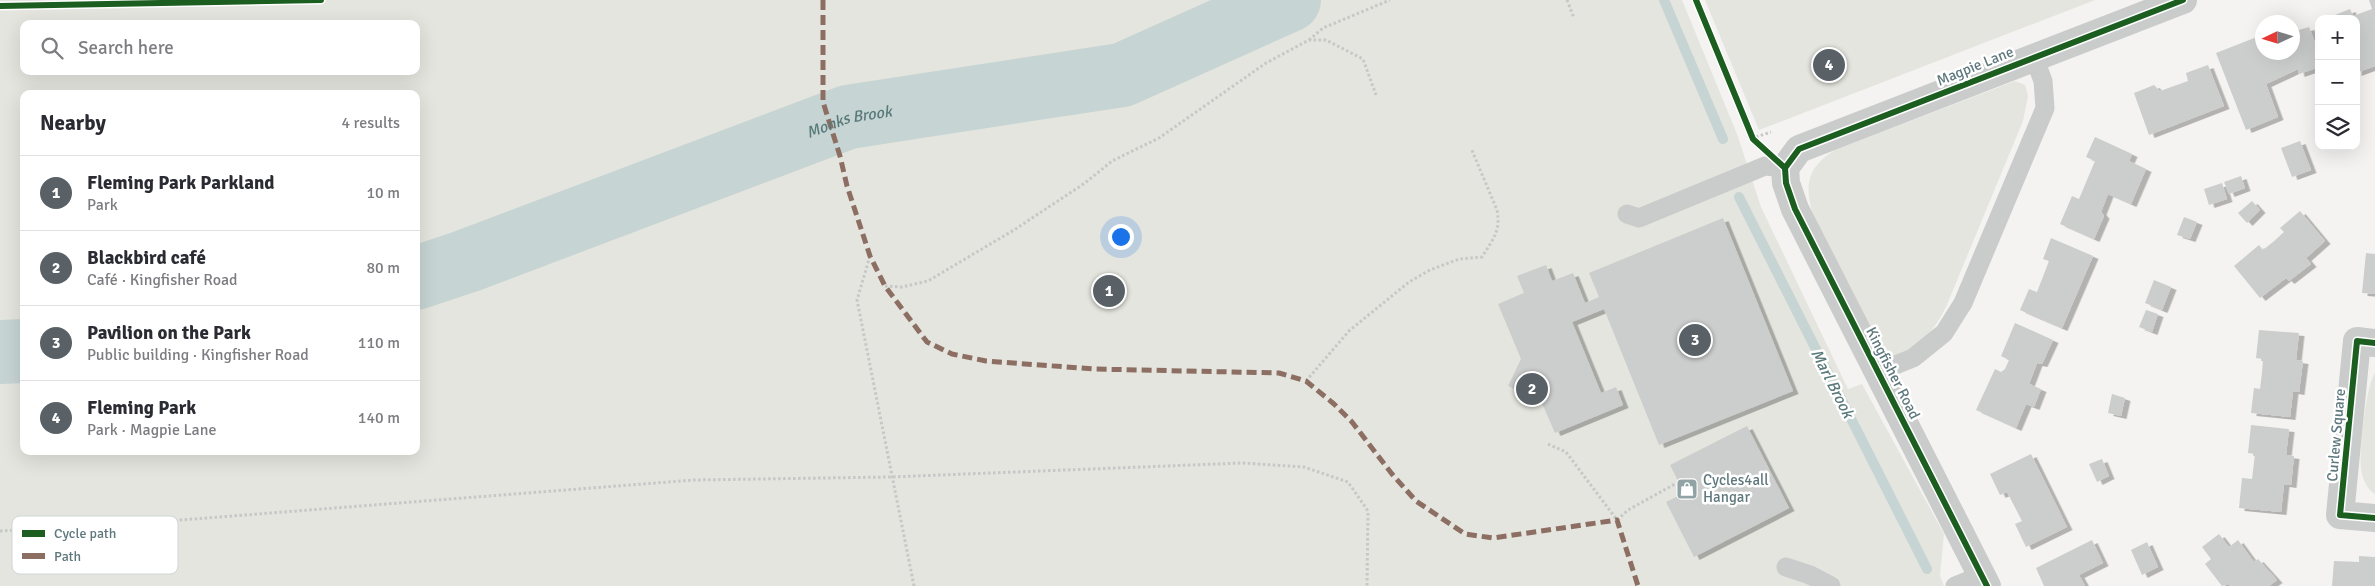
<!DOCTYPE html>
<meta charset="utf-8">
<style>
:root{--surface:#fff;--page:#f2f2f3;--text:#2b2b33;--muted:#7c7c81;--line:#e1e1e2;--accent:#596167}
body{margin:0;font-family:Signika,sans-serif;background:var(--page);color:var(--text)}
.controls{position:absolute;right:15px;top:15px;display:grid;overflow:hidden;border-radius:10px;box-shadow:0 5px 20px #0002}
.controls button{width:45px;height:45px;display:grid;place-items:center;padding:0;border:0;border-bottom:1px solid var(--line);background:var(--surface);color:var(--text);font:25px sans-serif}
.compass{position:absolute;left:2255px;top:15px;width:45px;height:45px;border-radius:50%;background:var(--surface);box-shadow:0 5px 20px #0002;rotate:266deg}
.you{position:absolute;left:1120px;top:236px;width:18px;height:18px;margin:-12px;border:4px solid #fff;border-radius:50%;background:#1a73e8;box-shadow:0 0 0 8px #1a73e833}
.badge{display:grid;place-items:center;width:32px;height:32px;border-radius:50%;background:var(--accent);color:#fff;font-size:16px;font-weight:700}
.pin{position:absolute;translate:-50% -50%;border:2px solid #fff;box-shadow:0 1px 5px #0006}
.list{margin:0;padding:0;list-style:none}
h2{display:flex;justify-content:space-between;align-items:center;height:65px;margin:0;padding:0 20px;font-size:21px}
h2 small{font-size:16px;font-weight:400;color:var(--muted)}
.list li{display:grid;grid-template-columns:32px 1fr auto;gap:15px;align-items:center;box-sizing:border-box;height:75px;padding:0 20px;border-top:1px solid var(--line)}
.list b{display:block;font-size:19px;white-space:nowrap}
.list p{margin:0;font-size:16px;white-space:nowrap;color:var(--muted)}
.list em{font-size:16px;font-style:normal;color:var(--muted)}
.icon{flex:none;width:28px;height:28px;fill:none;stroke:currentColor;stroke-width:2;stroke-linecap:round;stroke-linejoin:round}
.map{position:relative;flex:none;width:2375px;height:586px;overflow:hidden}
.search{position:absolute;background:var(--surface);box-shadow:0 5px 20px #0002;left:20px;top:20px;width:400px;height:55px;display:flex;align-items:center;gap:12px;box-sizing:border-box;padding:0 18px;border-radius:10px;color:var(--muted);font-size:19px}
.panel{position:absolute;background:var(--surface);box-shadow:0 5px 20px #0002;left:20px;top:90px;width:400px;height:365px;border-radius:10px}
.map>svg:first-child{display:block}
.green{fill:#e4e5de;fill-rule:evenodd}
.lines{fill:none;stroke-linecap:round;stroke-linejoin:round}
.stream{stroke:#c6d4d3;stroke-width:10}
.river{stroke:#c6d4d3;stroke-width:64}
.building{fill:#cccecd;filter:url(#shadow)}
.path{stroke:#c6c8c7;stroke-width:3;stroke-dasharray:2.5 2.5;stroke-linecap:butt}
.lane{stroke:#cacbcb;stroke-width:19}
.street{stroke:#cacbcb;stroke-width:28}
.quiet{stroke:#8d6e63;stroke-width:5;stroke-dasharray:10 5;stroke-linecap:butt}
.cycleway-casing{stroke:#fff;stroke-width:9}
.cycleway{stroke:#1b5e20;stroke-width:6}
.labels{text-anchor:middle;stroke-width:5;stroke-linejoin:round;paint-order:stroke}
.street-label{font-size:15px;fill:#5e787d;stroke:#fff}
.poi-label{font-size:15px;fill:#5e787d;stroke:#fff;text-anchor:start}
.water-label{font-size:16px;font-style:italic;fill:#587979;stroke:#fff}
.key{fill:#fff;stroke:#cfd6d8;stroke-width:1}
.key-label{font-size:14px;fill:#5e787d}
</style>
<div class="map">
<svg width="2375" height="586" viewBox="0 0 2375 586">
<defs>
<filter id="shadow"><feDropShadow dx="5.5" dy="3" stdDeviation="0" flood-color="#0004"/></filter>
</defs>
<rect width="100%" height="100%" fill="#f4f3f1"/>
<g class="green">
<path d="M 0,0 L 1682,0 L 1737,134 L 1761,207 L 1848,389 L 1862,384 L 1944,534 L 1940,576 L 1944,586 L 0,586 ZM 24,24 L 416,24 L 416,71 L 24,71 ZM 24,94 L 416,94 L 416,451 L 24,451 Z"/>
<path d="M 1705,0 L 2095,0 L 1759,130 Z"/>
<path d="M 2015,81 L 2025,85 L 2028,96 L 2023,121 L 1946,307 C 1931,336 1919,346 1890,359 L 1881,353 L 1813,215 C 1804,184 1807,168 1835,150 Z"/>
<path d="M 2375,373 L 2375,494 C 2366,489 2362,477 2361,468 C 2359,451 2366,385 2375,373 Z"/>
</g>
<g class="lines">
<g class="stream">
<path d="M 1664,0 L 1723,139"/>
<path d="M 1739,197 L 1927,569"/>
</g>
<g class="river">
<path id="s1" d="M 416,278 L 467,261 L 848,117 L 1122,75 L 1289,0"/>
<path d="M 0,352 L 24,351"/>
</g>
</g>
<g class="building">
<path d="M 2369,0 L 2375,0 L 2375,66 L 2356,73 L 2356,19 L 2325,19 L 2350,9 L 2353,16 L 2372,9 Z"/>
<path d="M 2309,27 L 2319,53 L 2319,67 L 2299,74 L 2298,69 L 2266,84 L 2278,117 L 2246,130 L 2216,53 L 2262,35 L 2262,52 L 2292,52 L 2292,32 Z"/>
<path d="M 2208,65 L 2224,106 L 2149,135 L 2134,93 L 2154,85 L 2160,91 L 2188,81 L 2186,73 Z"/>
<path d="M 2095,137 L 2132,154 L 2129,161 L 2146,169 L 2131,204 L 2108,194 L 2101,212 L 2104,216 L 2094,239 L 2060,224 L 2072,196 L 2079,199 L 2095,161 L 2086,157 Z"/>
<path d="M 2300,141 L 2311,170 L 2292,177 L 2281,148 Z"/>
<path d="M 2241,176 L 2245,188 L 2229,194 L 2224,182 Z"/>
<path d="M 2222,183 L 2227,199 L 2209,205 L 2204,189 Z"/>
<path d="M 2252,201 L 2260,210 L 2247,223 L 2238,213 Z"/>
<path d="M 2300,211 L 2325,241 L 2306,258 L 2311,264 L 2289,281 L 2286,278 L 2260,298 L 2234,266 L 2259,245 L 2263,250 L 2273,242 L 2284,232 L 2280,228 Z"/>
<path d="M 2184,217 L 2197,222 L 2190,239 L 2177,235 Z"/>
<path d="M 1723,218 L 1793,391 L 1659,445 L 1604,309 L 1572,322 L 1601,393 L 1616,387 L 1623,405 L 1555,433 L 1541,401 L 1508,386 L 1521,359 L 1498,304 L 1524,293 L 1517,276 L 1546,265 L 1552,281 L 1573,273 L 1585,303 L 1599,297 L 1589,273 Z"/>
<path d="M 2051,238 L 2093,256 L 2062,328 L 2020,310 L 2029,289 L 2037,292 L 2049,261 L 2043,259 Z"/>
<path d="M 2366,253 L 2375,254 L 2375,294 L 2362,293 Z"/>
<path d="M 2154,280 L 2171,287 L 2162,310 L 2145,303 Z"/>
<path d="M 2146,310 L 2158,314 L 2152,332 L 2139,327 Z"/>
<path d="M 2015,323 L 2053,340 L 2042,364 L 2037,363 L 2029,384 L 2041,389 L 2034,407 L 2026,404 L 2016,428 L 1976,410 L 1995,369 L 2001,372 L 2005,369 L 2009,360 L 2001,356 Z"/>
<path d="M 2259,330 L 2299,333 L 2296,360 L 2303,361 L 2299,392 L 2293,391 L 2290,417 L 2251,413 L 2254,388 L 2260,389 L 2262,373 L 2263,359 L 2256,358 Z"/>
<path d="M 2112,394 L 2125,398 L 2121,416 L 2108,413 Z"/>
<path d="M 2251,425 L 2289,429 L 2286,455 L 2294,456 L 2291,485 L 2284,484 L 2281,512 L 2239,508 L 2242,478 L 2252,479 L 2255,454 L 2248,453 Z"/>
<path d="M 1747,426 L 1789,508 L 1694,557 L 1666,502 L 1684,493 L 1670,465 Z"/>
<path d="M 2031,454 L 2067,527 L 2026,547 L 2015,524 L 2022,521 L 2007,492 L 2000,495 L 1990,474 Z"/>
<path d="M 2102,459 L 2109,476 L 2097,482 L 2089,464 Z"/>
<path d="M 2219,534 L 2229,547 L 2238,540 L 2254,562 L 2258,559 L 2277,580 L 2269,586 L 2230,586 L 2229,584 L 2222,586 L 2205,564 L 2211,559 L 2202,547 Z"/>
<path d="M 2092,540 L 2103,563 L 2079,575 L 2085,586 L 2044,586 L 2036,568 Z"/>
<path d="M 2147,542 L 2158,567 L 2142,575 L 2131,550 Z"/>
<path d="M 2359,556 L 2375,557 L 2375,586 L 2332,586 L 2334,561 L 2359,562 Z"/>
</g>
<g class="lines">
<g class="path">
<path d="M 1567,0 L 1574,18"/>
<path d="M 248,2 L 248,0"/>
<path d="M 1309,40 L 1323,28 L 1390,0"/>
<path d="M 1756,137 L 1771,132"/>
<path d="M 870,256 L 857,300 L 914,586"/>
<path d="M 885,286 L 902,287 L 928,281 L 965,259 L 1014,230 L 1085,183 L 1112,161 L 1159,138 L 1266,63 L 1309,40 L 1326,40 L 1363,59 L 1376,95"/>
<path d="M 1306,381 L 1349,331 L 1409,282 L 1430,270 L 1459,259 L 1482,257 C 1493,239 1501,231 1497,210 L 1471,148"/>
<path d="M 1548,444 L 1566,452 L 1617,520 L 1628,510 L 1675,484"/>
<path d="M 0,531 L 168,521 L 694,480 L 890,477 L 1242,463 L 1304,467 L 1348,482 L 1368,511 L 1367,586"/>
</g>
<g class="lane">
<path d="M 1627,214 L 1639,218 L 1765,166 L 1785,168"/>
<path d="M 1878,372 L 1913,358 L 1944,333 L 1963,303 L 2045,108 L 2043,81 L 2034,57"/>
<path d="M 1786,567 L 1810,575 L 1831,586"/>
<path d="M 1955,586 L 1982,575"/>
</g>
<g class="street">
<path d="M 2375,343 L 2357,341 L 2340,515 L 2375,518"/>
<path d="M 1987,586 L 1795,209 L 1786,183 L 1785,168 L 1799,149 L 2183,0"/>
</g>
<path class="quiet" d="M 823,0 L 823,102 L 840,156 L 847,186 L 870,256 L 885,286 L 927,342 L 952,354 L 986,361 L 1094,369 L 1279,373 L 1306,381 L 1334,404 L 1352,422 L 1392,474 L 1416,501 L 1465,534 L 1493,538 L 1617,520 L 1638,586"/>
<g class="cycleway-casing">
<g id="cycleway">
<path d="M 1696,0 L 1753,139 L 1785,168"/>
<path d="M 0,6 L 321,0"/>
<path d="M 1785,168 L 1786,183 L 1795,209 L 1987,586"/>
<path d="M 1785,168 L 1799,149 L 2183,0"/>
<path d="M 2375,343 L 2357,341 L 2340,515 L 2375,518"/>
</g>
</g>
<use href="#cycleway" class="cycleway"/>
</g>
<defs>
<g id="shop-square" transform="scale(1.125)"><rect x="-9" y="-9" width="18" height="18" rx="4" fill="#92a3a6" stroke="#fff"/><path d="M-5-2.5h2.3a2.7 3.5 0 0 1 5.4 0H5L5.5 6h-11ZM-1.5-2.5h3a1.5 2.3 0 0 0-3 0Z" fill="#fff"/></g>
</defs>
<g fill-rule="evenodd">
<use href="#shop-square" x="1687" y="489"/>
</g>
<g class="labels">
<g class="street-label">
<text transform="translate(1975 66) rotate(-22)" y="5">Magpie Lane</text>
<text transform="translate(1893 373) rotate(63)" y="5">Kingfisher Road</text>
<text transform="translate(2336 435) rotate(-85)" y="5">Curlew Square</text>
</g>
<g class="poi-label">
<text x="1703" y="485">Cycles4all<tspan x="1703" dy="17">Hangar</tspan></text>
</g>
<g class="water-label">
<text dy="6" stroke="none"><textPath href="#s1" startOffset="461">Monks Brook</textPath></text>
<text transform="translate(1833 383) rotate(63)" y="6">Marl Brook</text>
</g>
</g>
<rect x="12" y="516" width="166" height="58" rx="8" class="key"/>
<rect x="22" y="530" width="23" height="7" fill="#1b5e20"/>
<rect x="22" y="553" width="23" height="6" fill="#8d6e63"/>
<g class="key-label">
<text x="54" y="538">Cycle path</text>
<text x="54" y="561">Path</text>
</g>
</svg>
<div class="controls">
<button>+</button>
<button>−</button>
<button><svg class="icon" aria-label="layers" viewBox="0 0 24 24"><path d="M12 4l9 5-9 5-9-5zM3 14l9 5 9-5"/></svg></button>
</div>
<svg class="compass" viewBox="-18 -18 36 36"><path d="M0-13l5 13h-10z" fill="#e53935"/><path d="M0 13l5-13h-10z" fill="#7c7c81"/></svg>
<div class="you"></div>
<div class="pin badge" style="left:1109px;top:291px">1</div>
<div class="pin badge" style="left:1532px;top:389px">2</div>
<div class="pin badge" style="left:1695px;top:340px">3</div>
<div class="pin badge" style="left:1829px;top:65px">4</div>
<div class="search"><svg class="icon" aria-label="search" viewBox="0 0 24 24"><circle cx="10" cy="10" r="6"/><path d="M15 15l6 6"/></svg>Search here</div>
<section class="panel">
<h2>Nearby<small>4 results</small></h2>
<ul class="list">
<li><span class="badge">1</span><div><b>Fleming Park Parkland</b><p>Park</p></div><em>10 m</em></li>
<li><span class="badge">2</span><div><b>Blackbird café</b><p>Café · Kingfisher Road</p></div><em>80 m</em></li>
<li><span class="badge">3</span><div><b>Pavilion on the Park</b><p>Public building · Kingfisher Road</p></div><em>110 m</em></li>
<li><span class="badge">4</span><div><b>Fleming Park</b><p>Park · Magpie Lane</p></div><em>140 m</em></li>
</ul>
</section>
</div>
